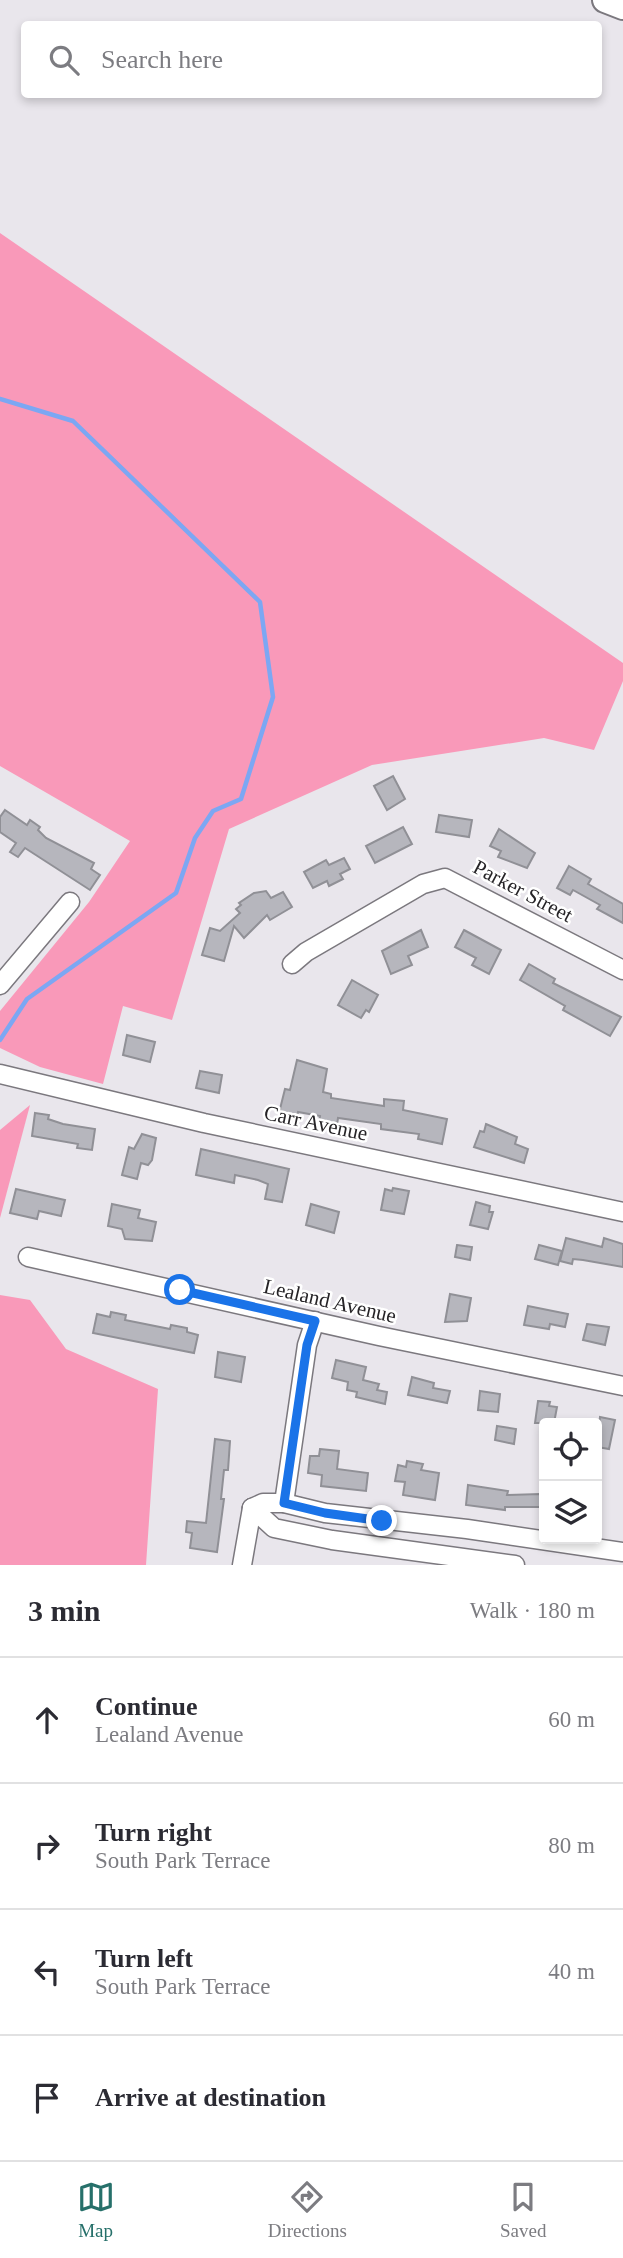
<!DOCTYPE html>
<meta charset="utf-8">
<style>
:root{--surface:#fff;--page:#f7f7f7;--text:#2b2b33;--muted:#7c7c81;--line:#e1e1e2;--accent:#26706a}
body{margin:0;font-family:"Times New Roman",serif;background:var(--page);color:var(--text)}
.controls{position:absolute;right:21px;bottom:21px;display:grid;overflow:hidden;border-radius:7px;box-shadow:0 4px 10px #0003}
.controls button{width:63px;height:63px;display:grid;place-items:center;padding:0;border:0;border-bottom:2px solid var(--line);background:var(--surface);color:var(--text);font:35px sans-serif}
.stop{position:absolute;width:21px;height:21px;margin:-16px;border:5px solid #1a73e8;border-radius:50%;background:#fff}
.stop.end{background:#1a73e8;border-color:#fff;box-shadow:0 2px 7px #0008}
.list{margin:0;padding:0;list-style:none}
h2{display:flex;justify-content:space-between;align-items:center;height:91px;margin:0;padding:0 28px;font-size:30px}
h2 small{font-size:23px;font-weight:400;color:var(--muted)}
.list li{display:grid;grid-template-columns:46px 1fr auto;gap:21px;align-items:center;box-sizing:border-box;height:126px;padding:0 28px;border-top:2px solid var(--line)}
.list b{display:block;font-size:26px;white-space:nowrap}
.list p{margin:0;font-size:23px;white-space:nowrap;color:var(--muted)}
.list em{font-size:23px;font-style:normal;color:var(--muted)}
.icon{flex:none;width:38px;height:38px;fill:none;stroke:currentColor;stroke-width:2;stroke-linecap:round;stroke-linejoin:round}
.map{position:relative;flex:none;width:623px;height:1565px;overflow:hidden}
.search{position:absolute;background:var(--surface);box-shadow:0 4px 10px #0003;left:21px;right:21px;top:21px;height:77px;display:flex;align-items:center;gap:18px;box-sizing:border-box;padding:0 24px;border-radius:7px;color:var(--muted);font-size:26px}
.sheet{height:595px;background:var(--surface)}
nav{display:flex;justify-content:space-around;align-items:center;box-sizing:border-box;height:98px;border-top:2px solid var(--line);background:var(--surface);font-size:19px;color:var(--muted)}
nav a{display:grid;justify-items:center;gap:4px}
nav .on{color:var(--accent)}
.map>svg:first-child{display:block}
.forest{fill:#f999b9}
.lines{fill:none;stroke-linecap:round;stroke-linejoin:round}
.stream{stroke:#7ca7f3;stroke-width:4.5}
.building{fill:#b6b6bd;stroke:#909096;stroke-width:2}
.minor-casing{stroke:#7b787e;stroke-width:21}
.highway-casing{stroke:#7b787e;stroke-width:28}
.minor{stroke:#fff;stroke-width:18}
.highway{stroke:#fff;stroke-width:24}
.route{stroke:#1a73e8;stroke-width:9}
.labels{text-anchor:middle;stroke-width:5;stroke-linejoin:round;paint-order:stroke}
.street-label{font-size:21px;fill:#262427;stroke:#fff}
</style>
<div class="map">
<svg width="623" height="1565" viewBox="0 0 623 1565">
<rect width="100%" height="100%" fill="#e9e6ec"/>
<g class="forest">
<path d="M 0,233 L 623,663 L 623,681 L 594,750 L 544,738 L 372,765 L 229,829 L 172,1020 L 123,1006 L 103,1084 L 40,1067 L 0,1048 L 0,1011 L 89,902 L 130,841 L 0,766 Z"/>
<path d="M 30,1105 L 0,1218 L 0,1130 Z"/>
<path d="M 0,1295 L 30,1300 L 66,1349 L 158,1389 L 146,1565 L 0,1565 Z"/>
</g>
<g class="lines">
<path class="stream" d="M 0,399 L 73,421 L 260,602 L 273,697 L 241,799 L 213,811 L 195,838 L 176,893 L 27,999 L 0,1040"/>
</g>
<g class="building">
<path d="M 393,776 L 405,799 L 387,810 L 374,786 Z"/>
<path d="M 5,810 L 27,825 L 30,820 L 40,827 L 38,830 L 46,838 L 94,863 L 91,869 L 100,875 L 90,890 L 25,848 L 18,857 L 10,852 L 16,843 L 0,832 L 0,817 Z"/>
<path d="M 439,815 L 472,820 L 469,837 L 436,832 Z"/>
<path d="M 403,827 L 412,844 L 375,863 L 366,846 Z"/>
<path d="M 499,829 L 535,853 L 527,868 L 498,857 L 501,851 L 490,846 Z"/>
<path d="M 344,858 L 350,869 L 340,874 L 343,879 L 329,886 L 327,881 L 313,888 L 304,872 L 326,860 L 329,865 Z"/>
<path d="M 569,866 L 591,879 L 588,884 L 623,904 L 623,923 L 597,909 L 600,905 L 573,890 L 570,895 L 557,888 Z"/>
<path d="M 266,891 L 271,898 L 283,892 L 292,907 L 270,920 L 267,915 L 244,938 L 234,926 L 224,961 L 202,955 L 210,928 L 220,931 L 240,913 L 236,909 L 241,905 L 239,903 L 254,893 Z"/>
<path d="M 421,930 L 428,947 L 408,956 L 412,965 L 391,974 L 382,951 Z"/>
<path d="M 464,930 L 501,950 L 489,974 L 472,965 L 476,958 L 455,947 Z"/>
<path d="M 529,964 L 555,979 L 553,983 L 621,1017 L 610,1036 L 563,1010 L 565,1006 L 520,980 Z"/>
<path d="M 352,980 L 378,995 L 369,1012 L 366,1010 L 361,1018 L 338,1005 Z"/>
<path d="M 127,1035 L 155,1042 L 150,1062 L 123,1055 Z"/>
<path d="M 297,1060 L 327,1069 L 323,1092 L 331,1094 L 331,1098 L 384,1106 L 384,1099 L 404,1101 L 403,1110 L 447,1119 L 442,1144 L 418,1139 L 419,1134 L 381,1129 L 381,1124 L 338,1118 L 337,1125 L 319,1122 L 320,1116 L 298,1112 L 297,1117 L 279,1113 L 285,1089 L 290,1090 Z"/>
<path d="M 200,1071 L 222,1075 L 219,1093 L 196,1088 Z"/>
<path d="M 35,1113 L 49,1115 L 48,1119 L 63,1124 L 95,1129 L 92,1150 L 77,1148 L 78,1144 L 32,1136 Z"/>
<path d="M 486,1124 L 517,1137 L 515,1144 L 528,1149 L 524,1163 L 474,1147 L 480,1131 L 484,1132 Z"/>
<path d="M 142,1134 L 156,1138 L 152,1160 L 148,1165 L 141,1163 L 137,1179 L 122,1175 L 129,1147 L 134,1149 Z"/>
<path d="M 201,1149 L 289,1169 L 282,1202 L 265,1199 L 268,1184 L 258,1180 L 235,1175 L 234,1183 L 196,1175 Z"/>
<path d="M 393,1188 L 409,1191 L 404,1214 L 381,1210 L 385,1189 L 392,1191 Z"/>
<path d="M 16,1189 L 65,1200 L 61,1216 L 39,1211 L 37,1219 L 10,1213 Z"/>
<path d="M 476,1202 L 490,1206 L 489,1212 L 493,1212 L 488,1229 L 470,1225 Z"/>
<path d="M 112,1204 L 140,1210 L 138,1218 L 156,1222 L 152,1241 L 125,1239 L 122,1229 L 108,1226 Z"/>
<path d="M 311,1204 L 339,1212 L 334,1233 L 306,1225 Z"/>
<path d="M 566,1238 L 602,1247 L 604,1238 L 623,1244 L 623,1267 L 583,1260 L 573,1259 L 572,1264 L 560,1261 Z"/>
<path d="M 457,1245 L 472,1247 L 470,1260 L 455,1257 Z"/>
<path d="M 539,1245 L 562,1251 L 558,1265 L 535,1259 Z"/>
<path d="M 450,1294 L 471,1298 L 467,1321 L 445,1322 Z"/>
<path d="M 528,1306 L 568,1314 L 565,1327 L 550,1324 L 549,1329 L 524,1325 Z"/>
<path d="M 111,1312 L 126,1315 L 125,1320 L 170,1329 L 171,1325 L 187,1328 L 187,1332 L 198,1335 L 194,1353 L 93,1333 L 97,1314 L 110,1317 Z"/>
<path d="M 587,1324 L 609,1327 L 605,1345 L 583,1340 Z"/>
<path d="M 218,1352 L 245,1357 L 241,1382 L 215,1377 Z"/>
<path d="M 336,1360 L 366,1367 L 363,1380 L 379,1384 L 377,1390 L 387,1392 L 385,1404 L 356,1397 L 357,1392 L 347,1390 L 348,1382 L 332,1378 Z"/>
<path d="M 412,1377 L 434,1383 L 433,1388 L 450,1391 L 447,1403 L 408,1395 Z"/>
<path d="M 480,1391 L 500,1394 L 498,1412 L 478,1410 Z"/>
<path d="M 538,1401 L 550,1402 L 549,1406 L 557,1407 L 554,1423 L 535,1423 Z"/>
<path d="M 600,1417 L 615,1420 L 609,1449 L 597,1447 Z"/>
<path d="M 497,1426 L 516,1429 L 514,1444 L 495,1440 Z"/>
<path d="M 215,1439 L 230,1441 L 228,1470 L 224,1470 L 221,1499 L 224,1499 L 217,1552 L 190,1548 L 192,1533 L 186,1532 L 187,1521 L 206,1523 Z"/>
<path d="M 320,1449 L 339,1451 L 337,1469 L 368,1473 L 366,1491 L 321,1486 L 322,1475 L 308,1473 L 310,1456 L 319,1456 Z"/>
<path d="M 407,1461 L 423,1464 L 421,1470 L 439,1473 L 435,1500 L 403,1495 L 405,1482 L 395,1481 L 398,1465 L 406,1467 Z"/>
<path d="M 468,1485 L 508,1491 L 507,1495 L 540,1494 L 540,1507 L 505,1507 L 505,1510 L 466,1505 Z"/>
</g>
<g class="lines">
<g class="minor-casing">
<g id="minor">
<path d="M 292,964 L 306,952 L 423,884 L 445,878 L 623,970"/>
<path d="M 0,985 L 70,902"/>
<path d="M 0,1074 L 204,1123 L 623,1212"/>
<path d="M 28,1257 L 379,1336 L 623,1386"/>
<path d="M 284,1503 L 307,1345 L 315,1321"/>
<path d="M 252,1508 L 263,1503 L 284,1503 L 325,1513 L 467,1529 L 623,1552"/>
<path d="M 252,1508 L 274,1528 L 332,1540 L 515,1565"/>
<path d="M 242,1565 L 252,1508"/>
</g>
</g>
<g class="highway-casing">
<path id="highway" d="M 605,0 L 623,7"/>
</g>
<use href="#minor" class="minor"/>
<use href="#highway" class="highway"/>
</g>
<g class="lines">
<path class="route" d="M 180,1290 L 315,1321 L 307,1345 L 284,1503 L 325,1513 L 382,1521"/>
</g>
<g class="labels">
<g class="street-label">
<text transform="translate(523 891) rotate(28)" y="7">Parker Street</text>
<text transform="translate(316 1123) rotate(12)" y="7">Carr Avenue</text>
<text transform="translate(330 1301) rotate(13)" y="7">Lealand Avenue</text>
</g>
</g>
</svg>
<div class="controls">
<button><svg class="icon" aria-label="locate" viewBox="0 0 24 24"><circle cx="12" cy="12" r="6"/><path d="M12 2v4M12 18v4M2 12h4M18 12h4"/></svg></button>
<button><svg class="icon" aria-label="layers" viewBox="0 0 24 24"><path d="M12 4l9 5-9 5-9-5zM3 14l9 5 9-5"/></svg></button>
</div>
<div class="stop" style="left:180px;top:1290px"></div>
<div class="stop end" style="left:382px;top:1521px"></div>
<div class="search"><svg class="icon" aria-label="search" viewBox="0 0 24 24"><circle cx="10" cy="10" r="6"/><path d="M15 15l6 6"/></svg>Search here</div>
</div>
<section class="sheet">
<h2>3 min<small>Walk · 180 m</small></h2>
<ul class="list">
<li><svg class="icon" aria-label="ahead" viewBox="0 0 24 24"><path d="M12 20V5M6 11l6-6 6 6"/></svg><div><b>Continue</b><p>Lealand Avenue</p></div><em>60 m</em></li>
<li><svg class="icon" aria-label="right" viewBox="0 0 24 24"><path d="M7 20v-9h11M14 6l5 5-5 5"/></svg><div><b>Turn right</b><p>South Park Terrace</p></div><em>80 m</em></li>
<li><svg class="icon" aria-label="left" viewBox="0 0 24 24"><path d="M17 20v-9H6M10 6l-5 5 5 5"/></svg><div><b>Turn left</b><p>South Park Terrace</p></div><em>40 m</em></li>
<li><svg class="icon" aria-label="arrive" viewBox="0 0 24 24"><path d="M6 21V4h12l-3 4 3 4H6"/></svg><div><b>Arrive at destination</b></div></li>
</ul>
</section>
<nav>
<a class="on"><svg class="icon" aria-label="map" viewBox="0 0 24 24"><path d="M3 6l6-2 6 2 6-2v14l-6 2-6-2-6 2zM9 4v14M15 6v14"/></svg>Map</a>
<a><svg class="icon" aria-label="directions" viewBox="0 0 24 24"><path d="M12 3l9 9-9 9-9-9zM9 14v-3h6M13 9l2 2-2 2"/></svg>Directions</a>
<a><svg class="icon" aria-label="saved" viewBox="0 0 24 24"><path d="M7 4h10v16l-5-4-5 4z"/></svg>Saved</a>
</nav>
